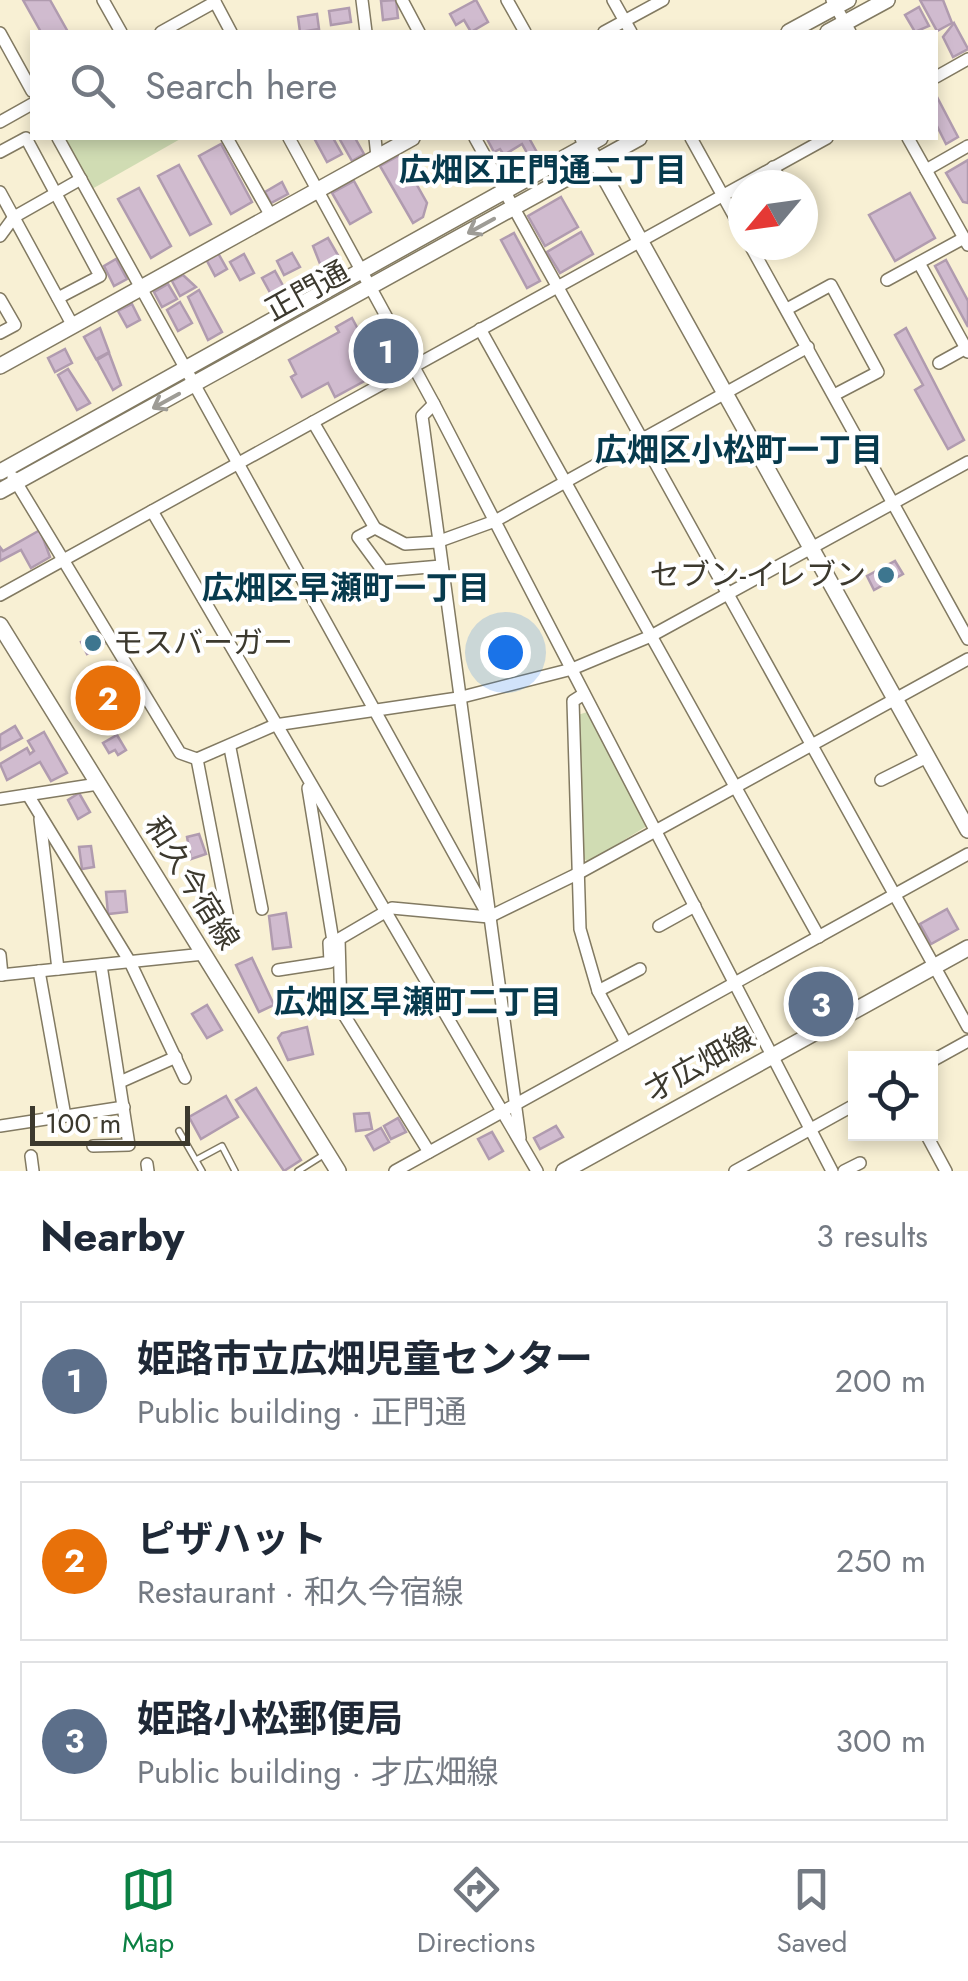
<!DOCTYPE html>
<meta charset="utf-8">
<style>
:root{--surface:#fff;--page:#f6f6f7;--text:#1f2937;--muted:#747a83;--line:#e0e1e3;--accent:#0b8043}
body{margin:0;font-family:Jost,"Noto Sans JP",sans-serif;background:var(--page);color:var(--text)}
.controls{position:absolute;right:30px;bottom:30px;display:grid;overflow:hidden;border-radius:0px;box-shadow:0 5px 15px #0003}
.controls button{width:90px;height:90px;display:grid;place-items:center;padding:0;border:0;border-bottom:2px solid var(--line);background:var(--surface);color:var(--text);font:50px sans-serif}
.compass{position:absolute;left:728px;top:170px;width:90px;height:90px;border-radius:50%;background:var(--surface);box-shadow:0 5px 15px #0003;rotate:241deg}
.scale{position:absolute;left:30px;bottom:25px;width:160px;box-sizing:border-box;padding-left:10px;border:5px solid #3c392e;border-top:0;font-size:28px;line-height:35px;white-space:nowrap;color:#3c392e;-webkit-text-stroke:8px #fff;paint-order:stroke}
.you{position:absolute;left:505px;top:652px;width:35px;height:35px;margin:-25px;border:8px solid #fff;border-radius:50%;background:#1a73e8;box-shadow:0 0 0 15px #1a73e833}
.badge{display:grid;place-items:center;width:65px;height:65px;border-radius:50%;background:var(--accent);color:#fff;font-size:32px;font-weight:700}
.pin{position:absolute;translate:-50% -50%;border:5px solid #fff;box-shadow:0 2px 10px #0006}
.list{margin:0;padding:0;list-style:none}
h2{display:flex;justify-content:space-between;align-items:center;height:130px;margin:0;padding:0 40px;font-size:42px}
h2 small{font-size:32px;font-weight:400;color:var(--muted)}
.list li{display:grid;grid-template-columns:65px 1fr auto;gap:30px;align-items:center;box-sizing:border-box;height:160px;margin:0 20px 20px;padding:0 20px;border:2px solid var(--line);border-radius:0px}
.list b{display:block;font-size:38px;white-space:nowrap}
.list p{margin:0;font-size:32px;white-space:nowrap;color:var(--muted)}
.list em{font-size:32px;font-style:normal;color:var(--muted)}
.icon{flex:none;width:55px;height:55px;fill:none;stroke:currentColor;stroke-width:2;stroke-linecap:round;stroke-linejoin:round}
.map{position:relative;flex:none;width:968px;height:1171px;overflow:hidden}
.search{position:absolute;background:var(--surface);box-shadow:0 5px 15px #0003;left:30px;right:30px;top:30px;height:110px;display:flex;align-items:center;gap:25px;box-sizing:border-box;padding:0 35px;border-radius:0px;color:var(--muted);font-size:38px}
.sheet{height:670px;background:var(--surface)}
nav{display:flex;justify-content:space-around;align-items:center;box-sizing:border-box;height:140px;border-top:2px solid var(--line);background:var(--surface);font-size:28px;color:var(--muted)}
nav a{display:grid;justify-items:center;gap:5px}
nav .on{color:var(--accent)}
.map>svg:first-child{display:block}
.park{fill:#d0dcb3}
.building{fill:#d0bbcf;stroke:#b09baf;stroke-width:2.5}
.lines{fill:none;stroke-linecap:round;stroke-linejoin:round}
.lane-casing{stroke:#827a62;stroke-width:8}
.street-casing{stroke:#827a62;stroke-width:14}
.secondary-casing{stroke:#827a62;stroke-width:18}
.lane{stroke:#fff;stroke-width:5}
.street{stroke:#fff;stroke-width:11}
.secondary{stroke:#fff;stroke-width:15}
.oneway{stroke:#9e9c96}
.poi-dot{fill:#3d768f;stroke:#fff;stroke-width:4}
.labels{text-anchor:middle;stroke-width:8;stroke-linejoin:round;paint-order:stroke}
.street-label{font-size:30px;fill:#3c392e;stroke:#fff}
.poi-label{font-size:30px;fill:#3c392e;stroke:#fff;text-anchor:end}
.neighbourhood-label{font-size:32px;font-weight:bold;fill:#073a4d;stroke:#fff}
</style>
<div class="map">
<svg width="968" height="1171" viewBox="0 0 968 1171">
<rect width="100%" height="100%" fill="#f8f0d4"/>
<g class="park">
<path d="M 64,138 L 182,138 L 92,189 Z"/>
<path d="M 587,712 L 647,826 L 588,862 L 583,858 L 578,715 Z"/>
</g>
<g class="building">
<path d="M 23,0 L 50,0 L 68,32 L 41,32 Z"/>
<path d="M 396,0 L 398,18 L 383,20 L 381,1 Z"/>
<path d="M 476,0 L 488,22 L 471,32 L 464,20 L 456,25 L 450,14 Z"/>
<path d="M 920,0 L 943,0 L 952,23 L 937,31 Z"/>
<path d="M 919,7 L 929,26 L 915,32 L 905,15 Z"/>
<path d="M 349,8 L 351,22 L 331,25 L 329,11 Z"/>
<path d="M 317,14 L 319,29 L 300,32 L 298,17 Z"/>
<path d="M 954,23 L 968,49 L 953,57 L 943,37 Z"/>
<path d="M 936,95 L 958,137 L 946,144 L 936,124 Z"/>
<path d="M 314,138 L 333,138 L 342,154 L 327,162 Z"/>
<path d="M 339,138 L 355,138 L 364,154 L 352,161 Z"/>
<path d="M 529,138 L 539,156 L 531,160 L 522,144 L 504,155 L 500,149 L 494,152 L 487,139 Z"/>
<path d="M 221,144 L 252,202 L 231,214 L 199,156 Z"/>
<path d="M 400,155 L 427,203 L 423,217 L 413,223 L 380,166 Z"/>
<path d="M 968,160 L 968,203 L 963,202 L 946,173 Z"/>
<path d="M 179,165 L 211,224 L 190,235 L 158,176 Z"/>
<path d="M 354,181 L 371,212 L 350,224 L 332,193 Z"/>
<path d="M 282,182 L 288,194 L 271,203 L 265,192 Z"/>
<path d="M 139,188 L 171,246 L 151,258 L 118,199 Z"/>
<path d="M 910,193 L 935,238 L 895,261 L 869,215 Z"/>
<path d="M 561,197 L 578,227 L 545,246 L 528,216 Z"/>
<path d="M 581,232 L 593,254 L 560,273 L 547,252 Z"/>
<path d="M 514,233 L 540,281 L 527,288 L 501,240 Z"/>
<path d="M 328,238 L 339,257 L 328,263 L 332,269 L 324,274 L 313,246 Z"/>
<path d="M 218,253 L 227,269 L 215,276 L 206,259 Z"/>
<path d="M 292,253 L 300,267 L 284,275 L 277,261 Z"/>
<path d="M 244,254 L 254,273 L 240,280 L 230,262 Z"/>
<path d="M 116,259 L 127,279 L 114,286 L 104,266 Z"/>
<path d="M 946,260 L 968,301 L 968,327 L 935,266 Z"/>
<path d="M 275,271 L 286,291 L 273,298 L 262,278 Z"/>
<path d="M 183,275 L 196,287 L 180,296 L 172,281 Z"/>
<path d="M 168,284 L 177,299 L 162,307 L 154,292 Z"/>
<path d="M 199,290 L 222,332 L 208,340 L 188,297 Z"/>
<path d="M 180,302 L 192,323 L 178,331 L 167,310 Z"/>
<path d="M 132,304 L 140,320 L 127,327 L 118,311 Z"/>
<path d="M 352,318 L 381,372 L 335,397 L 328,383 L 302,397 L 291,377 L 296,374 L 289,360 L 339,332 L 336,327 Z"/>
<path d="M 100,328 L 109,352 L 96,359 L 84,337 Z"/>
<path d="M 906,328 L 964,440 L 948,449 L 915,390 L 923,385 L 895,335 Z"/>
<path d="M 386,334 L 401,359 L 385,368 L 371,342 Z"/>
<path d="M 65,349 L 72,363 L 55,372 L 48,358 Z"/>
<path d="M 109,353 L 121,385 L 113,390 L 97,360 Z"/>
<path d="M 68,369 L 90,403 L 77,410 L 58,375 Z"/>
<path d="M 40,530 L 50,557 L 31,568 L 21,550 L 0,561 L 0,547 L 3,551 Z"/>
<path d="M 895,561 L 903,574 L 874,590 L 867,576 Z"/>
<path d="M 98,632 L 104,644 L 87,654 L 81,642 Z"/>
<path d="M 122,680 L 130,695 L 89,718 L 79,700 Z"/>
<path d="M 15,726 L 22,738 L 0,750 L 0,735 Z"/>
<path d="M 44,732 L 67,773 L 51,781 L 40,762 L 7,780 L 0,764 L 27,748 L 30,754 L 34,751 L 28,741 Z"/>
<path d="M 117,735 L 126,750 L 118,755 L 115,750 L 109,753 L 103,743 Z"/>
<path d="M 79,793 L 90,812 L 78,819 L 68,800 Z"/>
<path d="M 199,834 L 206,854 L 191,859 L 187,837 Z"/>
<path d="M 91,846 L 94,867 L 82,869 L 79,847 Z"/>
<path d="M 125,891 L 127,912 L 108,914 L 106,892 Z"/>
<path d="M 220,900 L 222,919 L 208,921 L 205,902 Z"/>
<path d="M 947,909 L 958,929 L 931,944 L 920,924 Z"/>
<path d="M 286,913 L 291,947 L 273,949 L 269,916 Z"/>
<path d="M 252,958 L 274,1005 L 259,1012 L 236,965 Z"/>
<path d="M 824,992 L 832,1007 L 818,1015 L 810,1000 Z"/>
<path d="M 207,1005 L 222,1030 L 207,1038 L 192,1014 Z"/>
<path d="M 307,1027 L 313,1054 L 288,1060 L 278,1038 L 282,1033 Z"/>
<path d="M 256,1088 L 301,1160 L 284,1171 L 236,1100 Z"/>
<path d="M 226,1096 L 238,1117 L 201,1139 L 189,1117 Z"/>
<path d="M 369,1113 L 372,1129 L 356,1131 L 354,1114 Z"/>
<path d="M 398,1118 L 406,1132 L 391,1139 L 384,1126 Z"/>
<path d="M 556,1126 L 563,1137 L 540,1149 L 534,1138 Z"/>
<path d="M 381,1128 L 389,1142 L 374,1150 L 366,1136 Z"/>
<path d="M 492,1132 L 503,1151 L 489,1159 L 478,1139 Z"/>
</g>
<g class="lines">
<g class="lane-casing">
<g id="lane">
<path d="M 179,1131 L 202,1171"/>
<path d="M 196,1160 L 222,1146 L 235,1171"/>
<path d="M 298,1171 L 325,1154"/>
</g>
</g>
<g class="street-casing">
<g id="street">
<path d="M 103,0 L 121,32"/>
<path d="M 214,0 L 231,32"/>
<path d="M 362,0 L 366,32"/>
<path d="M 402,0 L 419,32"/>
<path d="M 507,0 L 525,32"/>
<path d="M 613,0 L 631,32"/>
<path d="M 832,0 L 850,32"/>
<path d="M 161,32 L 215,2"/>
<path d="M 604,32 L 663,0"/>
<path d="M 0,33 L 32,91"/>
<path d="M 936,77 L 968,59"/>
<path d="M 0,122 L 32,104"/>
<path d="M 58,138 L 489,917"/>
<path d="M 227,138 L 271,216"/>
<path d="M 289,138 L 434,404 L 832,1171"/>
<path d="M 375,138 L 377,157"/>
<path d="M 475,138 L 968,1027"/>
<path d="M 691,138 L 743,232"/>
<path d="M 908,138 L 968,245"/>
<path d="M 0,152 L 26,138 L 100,276 L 58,298"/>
<path d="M 773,167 L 783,185"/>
<path d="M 926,170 L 968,146"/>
<path d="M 0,192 L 73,326"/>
<path d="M 0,236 L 14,217 L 81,179"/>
<path d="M 750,245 L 968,639"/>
<path d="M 919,263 L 968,352"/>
<path d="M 887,280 L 964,238"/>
<path d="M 0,299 L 15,325 L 0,333"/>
<path d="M 787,309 L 831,285 L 878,372 L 834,395"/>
<path d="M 480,329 L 819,937"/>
<path d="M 939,363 L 968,347"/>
<path d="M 434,404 L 422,416 L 520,1138"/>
<path d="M 313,422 L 375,528 L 405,544 L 437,542 L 495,521 L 808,347"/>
<path d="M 13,477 L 180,753 L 197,759 L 275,725 L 458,698 L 572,669 L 651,636 L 968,462"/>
<path d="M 152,511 L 537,1171"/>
<path d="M 375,528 L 358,537 L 383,571 L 441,566"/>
<path d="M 0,595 L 827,138"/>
<path d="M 584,694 L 573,701 L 580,929 L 598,991 L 626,1043"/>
<path d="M 230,748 L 262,909"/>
<path d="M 197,759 L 227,914"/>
<path d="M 881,780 L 927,757"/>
<path d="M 308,788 L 333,941"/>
<path d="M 28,795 L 130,962 L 185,1078"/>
<path d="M 0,799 L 98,784"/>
<path d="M 40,819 L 58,969"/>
<path d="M 659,926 L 695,906"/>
<path d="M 0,955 L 2,975"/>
<path d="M 278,970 L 330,962 L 329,943 L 335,940"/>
<path d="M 39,971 L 65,1116"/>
<path d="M 0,975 L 204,954"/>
<path d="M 598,991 L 640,969"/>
<path d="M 930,1062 L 968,1041"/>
<path d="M 120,1082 L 176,1057"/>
<path d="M 0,1126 L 124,1107"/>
<path d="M 926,1134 L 946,1171"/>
<path d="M 93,1146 L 129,1145 L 101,965"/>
<path d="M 429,1152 L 341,1010 L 339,939 L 392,908 L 489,917 L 579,873 L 968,659"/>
<path d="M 31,1156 L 33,1171"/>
<path d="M 147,1164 L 148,1171"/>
<path d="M 395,1171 L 968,854"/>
<path d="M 735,1171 L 856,1104"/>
<path d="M 844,1171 L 860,1163"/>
</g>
</g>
<g class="secondary-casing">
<g id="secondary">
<path d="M 789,32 L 848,0"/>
<path d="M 828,32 L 887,0"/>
<path d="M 583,138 L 968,830"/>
<path d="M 0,366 L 412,138"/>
<path d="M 0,472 L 600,138"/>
<path d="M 0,491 L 639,138"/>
<path d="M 0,625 L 338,1171"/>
<path d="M 564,1171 L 968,948"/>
</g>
</g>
<use href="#lane" class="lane"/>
<use href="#street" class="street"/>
<use href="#secondary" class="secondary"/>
</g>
<defs><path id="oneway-shaft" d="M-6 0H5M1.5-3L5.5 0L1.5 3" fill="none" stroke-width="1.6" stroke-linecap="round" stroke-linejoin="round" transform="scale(2.5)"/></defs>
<g class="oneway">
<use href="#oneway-shaft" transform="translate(481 226) rotate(151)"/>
<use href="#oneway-shaft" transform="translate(166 401) rotate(151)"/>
</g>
<g class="poi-dot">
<circle cx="886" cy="575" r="10"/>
<circle cx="93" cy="643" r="10"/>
</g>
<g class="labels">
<g class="street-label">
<text transform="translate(307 291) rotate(-29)" y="10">正門通</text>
<text transform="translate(192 883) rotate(58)" y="10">和久今宿線</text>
<text transform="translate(700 1064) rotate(-29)" y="10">才広畑線</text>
</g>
<g class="poi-label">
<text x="866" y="585">セブン-イレブン</text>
<text x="113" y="653" text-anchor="start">モスバーガー</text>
</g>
<g class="neighbourhood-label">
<text x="543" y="181">広畑区正門通二丁目</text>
<text x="739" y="461">広畑区小松町一丁目</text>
<text x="346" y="599">広畑区早瀬町一丁目</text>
<text x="418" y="1013">広畑区早瀬町二丁目</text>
</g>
</g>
</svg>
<div class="controls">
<button><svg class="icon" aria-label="locate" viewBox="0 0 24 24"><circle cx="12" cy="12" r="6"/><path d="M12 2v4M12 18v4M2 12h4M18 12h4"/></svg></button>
</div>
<svg class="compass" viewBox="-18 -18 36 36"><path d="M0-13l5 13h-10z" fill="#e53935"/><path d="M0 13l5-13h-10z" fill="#747a83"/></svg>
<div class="scale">100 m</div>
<div class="you"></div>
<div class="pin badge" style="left:386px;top:351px;background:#5c6f8a">1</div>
<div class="pin badge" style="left:108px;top:698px;background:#e8710a">2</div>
<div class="pin badge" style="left:821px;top:1004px;background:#5c6f8a">3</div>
<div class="search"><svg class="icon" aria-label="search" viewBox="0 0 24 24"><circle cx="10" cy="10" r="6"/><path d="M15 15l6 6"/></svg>Search here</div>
</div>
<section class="sheet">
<h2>Nearby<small>3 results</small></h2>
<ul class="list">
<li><span class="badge" style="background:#5c6f8a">1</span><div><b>姫路市立広畑児童センター</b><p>Public building · 正門通</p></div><em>200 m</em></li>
<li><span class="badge" style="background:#e8710a">2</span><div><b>ピザハット</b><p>Restaurant · 和久今宿線</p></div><em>250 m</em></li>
<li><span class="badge" style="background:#5c6f8a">3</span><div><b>姫路小松郵便局</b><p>Public building · 才広畑線</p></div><em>300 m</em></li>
</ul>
</section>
<nav>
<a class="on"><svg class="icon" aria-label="map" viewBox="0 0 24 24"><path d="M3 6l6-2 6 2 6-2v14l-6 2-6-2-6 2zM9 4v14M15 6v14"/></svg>Map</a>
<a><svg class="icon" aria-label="directions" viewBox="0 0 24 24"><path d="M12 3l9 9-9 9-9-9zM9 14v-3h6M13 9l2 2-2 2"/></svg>Directions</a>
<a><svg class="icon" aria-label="saved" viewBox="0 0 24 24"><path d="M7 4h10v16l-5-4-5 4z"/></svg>Saved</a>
</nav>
